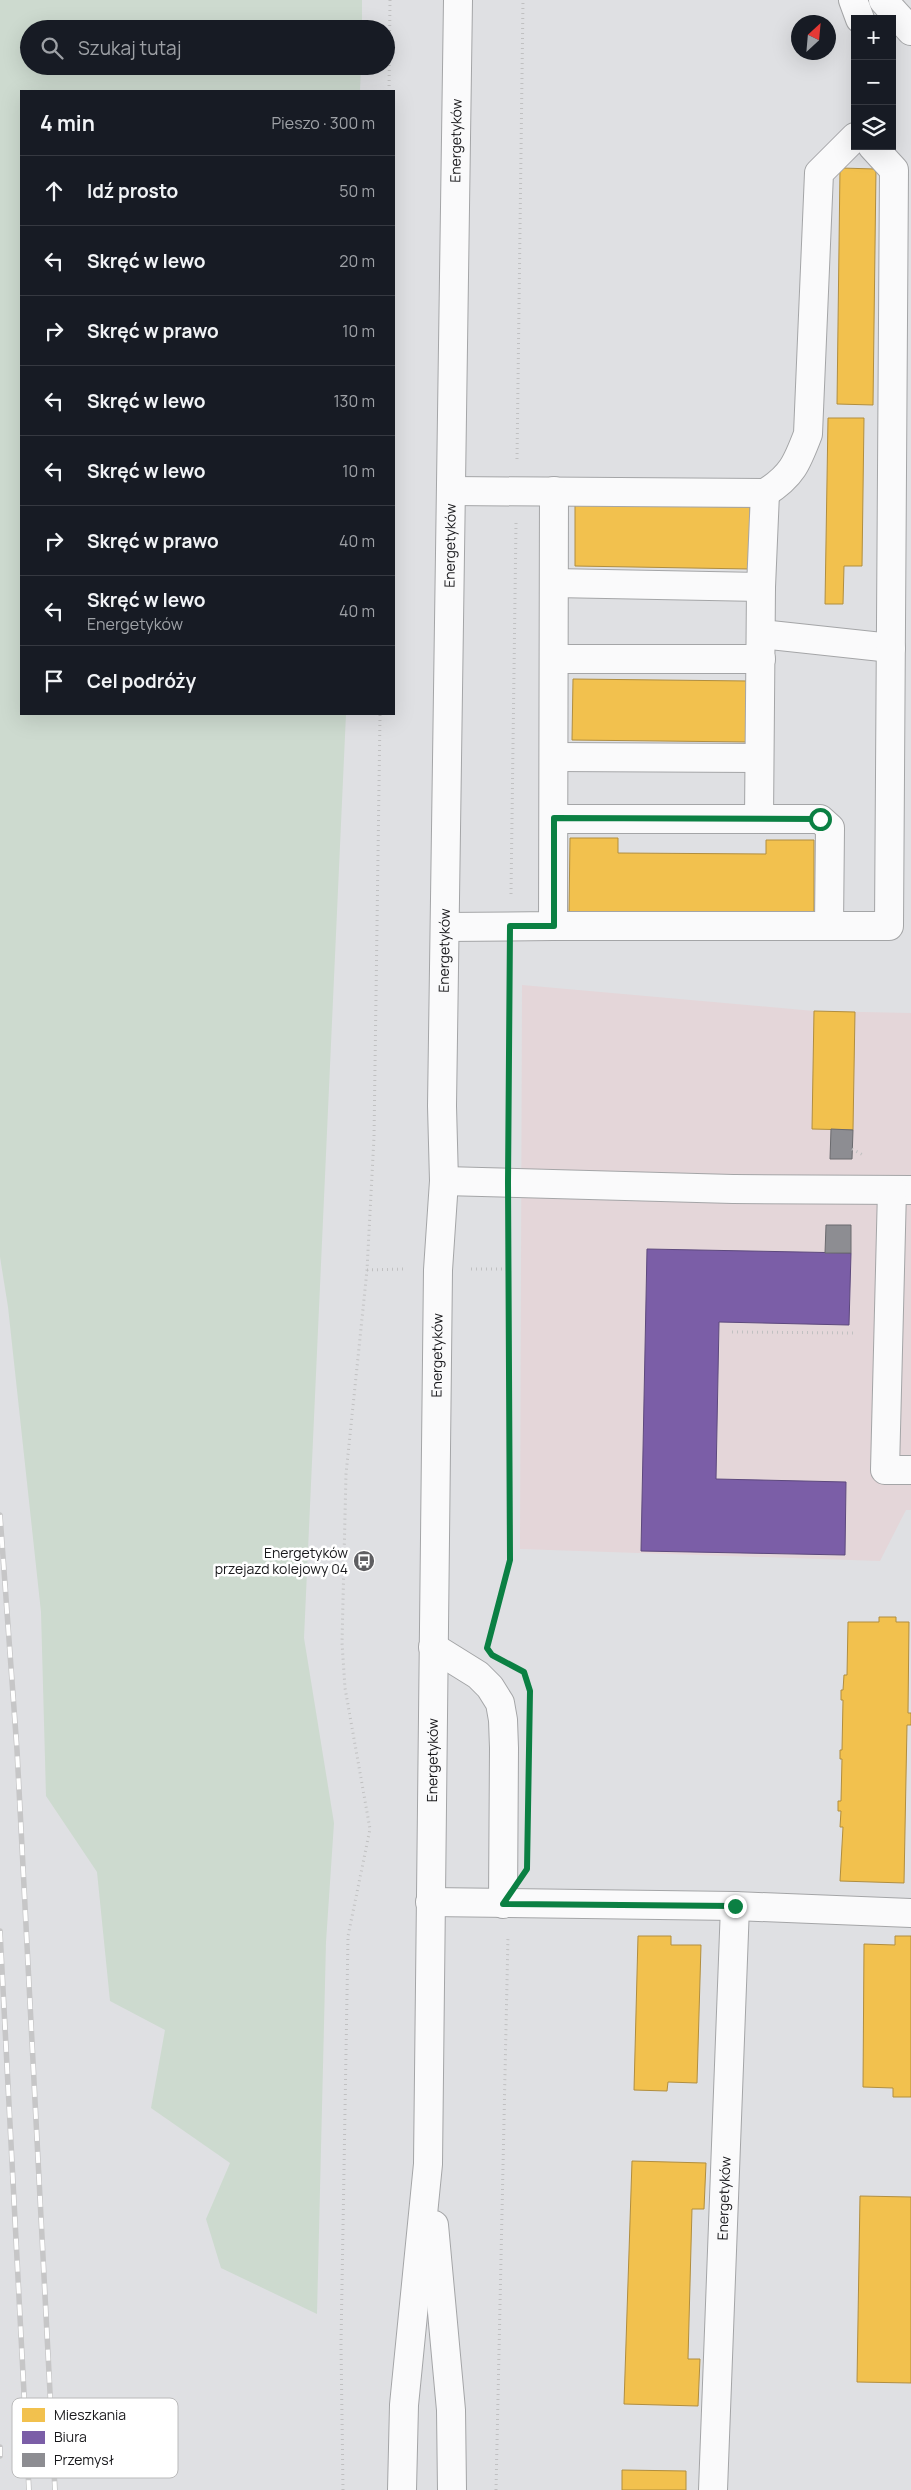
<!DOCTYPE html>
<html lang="pl">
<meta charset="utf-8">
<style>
:root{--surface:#171b24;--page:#242831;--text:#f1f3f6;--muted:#9ea1a6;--line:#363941}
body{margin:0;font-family:Manrope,sans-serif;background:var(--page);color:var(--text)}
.controls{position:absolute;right:15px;top:15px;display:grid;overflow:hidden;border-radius:0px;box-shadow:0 5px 20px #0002}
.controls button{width:45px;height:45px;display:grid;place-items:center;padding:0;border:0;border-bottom:1px solid var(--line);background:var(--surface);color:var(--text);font:25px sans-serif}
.compass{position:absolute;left:791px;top:15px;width:45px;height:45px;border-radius:50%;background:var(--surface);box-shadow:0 5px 20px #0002;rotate:26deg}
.stop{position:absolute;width:15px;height:15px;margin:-11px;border:4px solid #0b8043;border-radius:50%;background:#fff}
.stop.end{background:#0b8043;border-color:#fff;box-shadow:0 1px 5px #0008}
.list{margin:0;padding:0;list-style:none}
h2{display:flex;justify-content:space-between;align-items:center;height:65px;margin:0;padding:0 20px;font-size:21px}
h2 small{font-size:16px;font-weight:400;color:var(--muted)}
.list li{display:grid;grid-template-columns:32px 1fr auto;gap:15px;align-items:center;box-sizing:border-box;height:70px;padding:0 20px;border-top:1px solid var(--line)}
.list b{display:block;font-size:19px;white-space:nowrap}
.list p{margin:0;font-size:16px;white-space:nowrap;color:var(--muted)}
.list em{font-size:16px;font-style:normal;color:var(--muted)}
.icon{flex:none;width:28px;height:28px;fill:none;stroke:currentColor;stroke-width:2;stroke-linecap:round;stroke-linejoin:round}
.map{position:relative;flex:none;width:911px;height:2490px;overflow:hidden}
.search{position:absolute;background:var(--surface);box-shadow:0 5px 20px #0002;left:20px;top:20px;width:375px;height:55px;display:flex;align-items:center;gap:12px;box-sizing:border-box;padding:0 18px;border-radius:28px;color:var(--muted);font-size:19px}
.panel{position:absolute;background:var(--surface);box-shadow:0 5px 20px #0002;left:20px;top:90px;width:375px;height:625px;border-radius:0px}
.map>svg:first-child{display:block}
.industrial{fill:#e4d6d9}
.green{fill:#cddacf}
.homes{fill:#f2c14e;stroke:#b18e3f}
.offices{fill:#7b5ea7;stroke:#5d497d}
.industry{fill:#8d8d92;stroke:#6a6a6e}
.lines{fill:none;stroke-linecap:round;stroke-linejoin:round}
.minor-casing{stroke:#a4a5a7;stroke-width:30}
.major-casing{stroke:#a4a5a7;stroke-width:30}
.path{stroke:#c0c0c1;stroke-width:3;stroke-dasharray:1 4;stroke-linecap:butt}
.minor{stroke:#fafafb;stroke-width:28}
.major{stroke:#fafafb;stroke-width:28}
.rail-casing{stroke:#c6c6c7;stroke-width:5.5}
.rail{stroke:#fff;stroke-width:4;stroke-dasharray:11;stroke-linecap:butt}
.route{stroke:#0b8043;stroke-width:6}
.labels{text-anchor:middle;stroke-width:5;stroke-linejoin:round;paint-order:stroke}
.street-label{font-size:14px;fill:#18181b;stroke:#fff}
.poi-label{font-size:14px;fill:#18181b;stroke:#fff;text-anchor:end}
.key{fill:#fff;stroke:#bababb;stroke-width:1}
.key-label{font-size:14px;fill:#18181b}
</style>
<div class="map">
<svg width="911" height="2490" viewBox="0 0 911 2490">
<rect width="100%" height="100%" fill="#dfe0e3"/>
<path class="industrial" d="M 522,985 L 814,1011 L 911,1013 L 911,1510 L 906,1510 L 880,1561 L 520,1549 Z"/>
<path class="green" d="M 0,0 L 362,0 L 362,29 L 29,29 L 29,66 L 361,66 L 360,91 L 21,91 L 21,714 L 346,714 L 304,1638 L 334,1823 L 326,1942 L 317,2314 L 221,2268 L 206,2219 L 230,2163 L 151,2108 L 165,2030 L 110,2001 L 97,1872 L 46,1796 L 41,1612 L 8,1307 L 0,1257 Z"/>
<g class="homes">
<path d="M 840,168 L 876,169 L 873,405 L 837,404 Z"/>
<path d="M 828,418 L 864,418 L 862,566 L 844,566 L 843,604 L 825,604 Z"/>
<path d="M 575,505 L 750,507 L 750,569 L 575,566 Z"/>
<path d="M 573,679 L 748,681 L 747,742 L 572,740 Z"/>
<path d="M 570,838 L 618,838 L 618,853 L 766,854 L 766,840 L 814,840 L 814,915 L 569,912 Z"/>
<path d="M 814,1011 L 855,1012 L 853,1130 L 812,1129 Z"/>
<path d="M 879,1617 L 896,1617 L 896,1622 L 909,1622 L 908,1713 L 911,1713 L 911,1725 L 907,1725 L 904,1883 L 840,1881 L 843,1827 L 840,1827 L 841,1811 L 838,1811 L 838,1801 L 841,1801 L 842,1759 L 840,1759 L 840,1750 L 842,1750 L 843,1700 L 841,1700 L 841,1690 L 843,1690 L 844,1675 L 847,1675 L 848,1622 L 879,1622 Z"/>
<path d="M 638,1936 L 671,1936 L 671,1945 L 701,1945 L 697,2083 L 668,2082 L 667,2091 L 634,2090 Z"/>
<path d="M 895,1936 L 911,1936 L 911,2097 L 893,2097 L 893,2088 L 863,2087 L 864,1944 L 895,1945 Z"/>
<path d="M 632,2161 L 706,2163 L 704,2209 L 692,2209 L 688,2359 L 700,2359 L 698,2406 L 624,2404 Z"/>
<path d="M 860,2196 L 911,2197 L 911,2383 L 857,2382 Z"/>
<path d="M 622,2470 L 686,2471 L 686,2490 L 622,2490 Z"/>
</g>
<path class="offices" d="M 647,1249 L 851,1253 L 849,1325 L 719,1322 L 716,1479 L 846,1482 L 845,1555 L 641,1551 Z"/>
<g class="industry">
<path d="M 831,1129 L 853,1130 L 852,1159 L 830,1159 Z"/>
<path d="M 826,1225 L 851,1225 L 851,1253 L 825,1253 Z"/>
</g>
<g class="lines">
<g class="minor-casing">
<g id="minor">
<path d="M 853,0 L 860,19"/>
<path d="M 883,0 L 911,31"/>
<path d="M 451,491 L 765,493 C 792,476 797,463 808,434 L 819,173 L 855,137"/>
<path d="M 554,583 L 761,587"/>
<path d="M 761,634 L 891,648"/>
<path d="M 554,659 L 761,659"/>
<path d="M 554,757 L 759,758"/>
<path d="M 554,819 L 820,819 L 830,828 L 829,926"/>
<path d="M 759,819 L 761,587 L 765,493"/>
<path d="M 553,926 L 889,926 L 894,170 L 872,146"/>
<path d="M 445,927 L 553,926 L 554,491"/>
<path d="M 444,1181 L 733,1189 L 911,1190"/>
<path d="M 892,1190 L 885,1470 L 911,1470"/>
<path d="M 433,1647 L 478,1675 L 490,1687 L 500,1703 L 503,1720 L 504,1748 L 503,1904"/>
<path d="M 430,1902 L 735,1906 L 911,1913"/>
<path id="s1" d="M 713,2490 L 735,1906"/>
</g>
</g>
<g class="major-casing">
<g id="major">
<path d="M 434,2225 L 451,2410 L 452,2490"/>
<path id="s2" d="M 402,2490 L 404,2405 L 428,2164 L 438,1270 L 444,1181 L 442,1106 L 458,0"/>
</g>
</g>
<g class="path">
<path d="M 389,91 L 390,0"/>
<path d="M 517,459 L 523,0"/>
<path d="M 511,894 L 516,523"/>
<path d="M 508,1149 L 510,958"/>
<path d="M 852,1149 L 865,1156"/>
<path d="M 471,1269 L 508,1269"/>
<path d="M 367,1270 L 405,1269"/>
<path d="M 732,1332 L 856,1333"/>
<path d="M 488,1644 L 510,1560 L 508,1216"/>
<path d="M 343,2490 L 341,2344 L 348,1936 L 370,1829 L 345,1688 L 342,1643 L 346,1474 L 367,1270 L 374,1137 L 380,714"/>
<path d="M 496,2490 L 508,1936"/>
</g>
<use href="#minor" class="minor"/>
<use href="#major" class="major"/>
<g class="rail-casing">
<g id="rail">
<path d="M 0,1515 L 17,1750 L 55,2490"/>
<path d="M 0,1931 L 29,2490"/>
<path d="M 0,2447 L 0,2456"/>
</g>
</g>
<use href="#rail" class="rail"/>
</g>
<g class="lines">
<path class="route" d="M 735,1906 L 503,1904 L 527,1869 L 530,1691 L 524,1672 L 492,1655 L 487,1648 L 510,1560 L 508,1182 L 510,926 L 554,926 L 554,818 L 820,819"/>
</g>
<defs>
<g id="bus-disc" transform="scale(1.125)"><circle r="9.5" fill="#5e5e61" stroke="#fff"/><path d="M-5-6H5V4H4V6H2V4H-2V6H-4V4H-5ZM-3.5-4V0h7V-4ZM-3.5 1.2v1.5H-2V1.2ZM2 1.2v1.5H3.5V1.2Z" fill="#fff"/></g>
</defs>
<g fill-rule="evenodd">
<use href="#bus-disc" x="364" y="1561"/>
</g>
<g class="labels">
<g class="street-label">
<text dy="5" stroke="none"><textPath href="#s2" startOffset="2351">Energetyków</textPath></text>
<text dy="5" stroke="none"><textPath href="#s2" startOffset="1946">Energetyków</textPath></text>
<text dy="5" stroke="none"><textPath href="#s2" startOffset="1541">Energetyków</textPath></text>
<text dy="5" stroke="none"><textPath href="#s2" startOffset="1136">Energetyków</textPath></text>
<text dy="5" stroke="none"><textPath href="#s2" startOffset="731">Energetyków</textPath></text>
<text dy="5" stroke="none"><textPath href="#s1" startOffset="292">Energetyków</textPath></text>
</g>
<g class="poi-label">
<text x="348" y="1558">Energetyków<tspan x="348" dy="16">przejazd kolejowy 04</tspan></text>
</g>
</g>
<rect x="12" y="2398" width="166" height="80" rx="8" class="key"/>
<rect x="22" y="2408" width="23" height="14" fill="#f2c14e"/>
<rect x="22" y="2431" width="23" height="13" fill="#7b5ea7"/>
<rect x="22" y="2453" width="23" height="14" fill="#8d8d92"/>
<g class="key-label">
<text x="54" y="2420">Mieszkania</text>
<text x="54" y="2442">Biura</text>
<text x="54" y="2465">Przemysł</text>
</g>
</svg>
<div class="controls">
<button>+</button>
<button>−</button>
<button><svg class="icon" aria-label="layers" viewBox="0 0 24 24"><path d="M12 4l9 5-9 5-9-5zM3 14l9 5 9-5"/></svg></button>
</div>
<svg class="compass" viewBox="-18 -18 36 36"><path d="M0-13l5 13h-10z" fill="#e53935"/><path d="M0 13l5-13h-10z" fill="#9ea1a6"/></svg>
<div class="stop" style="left:820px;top:819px"></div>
<div class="stop end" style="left:735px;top:1906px"></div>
<div class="search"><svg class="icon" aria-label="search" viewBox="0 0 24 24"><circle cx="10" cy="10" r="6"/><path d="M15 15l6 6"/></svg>Szukaj tutaj</div>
<section class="panel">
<h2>4 min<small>Pieszo · 300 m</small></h2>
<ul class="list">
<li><svg class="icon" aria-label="ahead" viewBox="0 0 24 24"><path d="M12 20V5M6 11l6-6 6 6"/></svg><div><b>Idź prosto</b></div><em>50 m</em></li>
<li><svg class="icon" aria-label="left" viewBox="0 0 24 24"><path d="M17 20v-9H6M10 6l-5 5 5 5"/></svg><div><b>Skręć w lewo</b></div><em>20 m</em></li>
<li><svg class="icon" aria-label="right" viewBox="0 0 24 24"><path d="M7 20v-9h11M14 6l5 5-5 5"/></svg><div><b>Skręć w prawo</b></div><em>10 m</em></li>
<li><svg class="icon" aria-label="left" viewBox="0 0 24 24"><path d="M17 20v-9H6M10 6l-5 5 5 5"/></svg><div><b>Skręć w lewo</b></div><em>130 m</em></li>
<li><svg class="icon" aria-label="left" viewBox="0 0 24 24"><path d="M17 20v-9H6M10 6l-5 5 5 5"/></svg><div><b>Skręć w lewo</b></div><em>10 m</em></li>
<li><svg class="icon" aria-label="right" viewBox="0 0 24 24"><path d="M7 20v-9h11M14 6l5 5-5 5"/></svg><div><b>Skręć w prawo</b></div><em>40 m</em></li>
<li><svg class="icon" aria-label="left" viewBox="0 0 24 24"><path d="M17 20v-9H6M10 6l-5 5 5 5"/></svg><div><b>Skręć w lewo</b><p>Energetyków</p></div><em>40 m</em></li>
<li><svg class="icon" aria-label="arrive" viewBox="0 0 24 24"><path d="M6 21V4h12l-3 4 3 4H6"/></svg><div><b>Cel podróży</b></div></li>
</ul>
</section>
</div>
